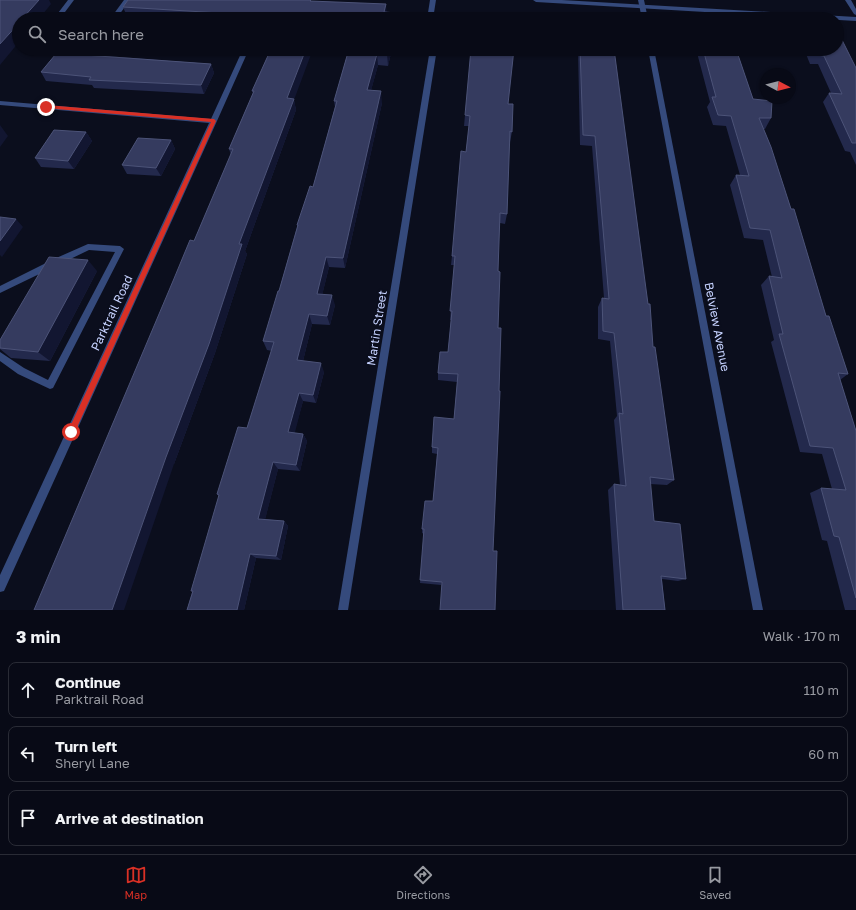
<!DOCTYPE html>
<meta charset="utf-8">
<style>
:root{--surface:#080a16;--page:#11131f;--text:#f1f3f6;--muted:#989aa1;--line:#292b35;--accent:#d93025}
body{margin:0;font-family:"Golos Text",sans-serif;background:var(--page);color:var(--text)}
.compass{position:absolute;left:760px;top:68px;width:36px;height:36px;border-radius:50%;background:var(--surface);box-shadow:0 1px 3px #0004;rotate:97deg}
.stop{position:absolute;width:12px;height:12px;margin:-9px;border:3px solid #d93025;border-radius:50%;background:#fff}
.stop.end{background:#d93025;border-color:#fff;box-shadow:0 1px 4px #0008}
.list{margin:0;padding:0;list-style:none}
h2{display:flex;justify-content:space-between;align-items:center;height:52px;margin:0;padding:0 16px;font-size:17px}
h2 small{font-size:13px;font-weight:400;color:var(--muted)}
.list li{display:grid;grid-template-columns:26px 1fr auto;gap:12px;align-items:center;box-sizing:border-box;height:56px;margin:0 8px 8px;padding:0 8px;border:1px solid var(--line);border-radius:8px}
.list b{display:block;font-size:15px;white-space:nowrap}
.list p{margin:0;font-size:13px;white-space:nowrap;color:var(--muted)}
.list em{font-size:13px;font-style:normal;color:var(--muted)}
.icon{flex:none;width:22px;height:22px;fill:none;stroke:currentColor;stroke-width:2;stroke-linecap:round;stroke-linejoin:round}
.map{position:relative;flex:none;width:856px;height:610px;overflow:hidden}
.search{position:absolute;background:var(--surface);box-shadow:0 1px 3px #0004;left:12px;right:12px;top:12px;height:44px;display:flex;align-items:center;gap:10px;box-sizing:border-box;padding:0 14px;border-radius:22px;color:var(--muted);font-size:15px}
.sheet{height:244px;background:var(--surface)}
nav{display:flex;justify-content:space-around;align-items:center;box-sizing:border-box;height:56px;border-top:1px solid var(--line);background:var(--surface);font-size:11px;color:var(--muted)}
nav a{display:grid;justify-items:center;gap:2px}
nav .on{color:var(--accent)}
.map>svg:first-child{display:block}
.lines{fill:none;stroke-linecap:round;stroke-linejoin:round}
.service{fill:#354a7c;fill-rule:evenodd}
.minor{fill:#354a7c;fill-rule:evenodd}
.tertiary{fill:#354a7c;fill-rule:evenodd}
.wall{fill:#23294c}
.shaded-wall{fill:#121631}
.building{fill:#353b5f;stroke:#4c5378}
.route{fill:#d93025}
.labels{text-anchor:middle;stroke-width:4;stroke-linejoin:round;paint-order:stroke}
.street-label{font-size:12px;fill:#c6d2ff;stroke:#0b0e1d}
</style>
<div class="map">
<svg width="856" height="610" viewBox="0 0 856 610">
<rect width="100%" height="100%" fill="#0b0e1d"/>
<g class="lines">
<g class="service">
<path d="M 68,0 L 74,0 L 62,16 L 87,17 L 90,19 L 56,18 L 55,17 Z"/>
<path d="M 124,0 L 130,0 L 116,19 L 110,19 Z"/>
<path d="M 88,244 L 120,246 L 124,249 L 53,388 L 50,389 L 18,374 L 0,361 L 0,352 L 24,368 L 48,380 L 115,252 L 89,250 L 0,293 L 0,286 L 54,259 Z"/>
</g>
<g class="minor">
<path d="M 430,0 L 436,0 L 433,19 L 427,19 Z"/>
<path d="M 638,0 L 644,0 L 648,19 L 642,19 Z"/>
<path d="M 845,0 L 851,0 L 856,9 L 856,15 L 854,14 Z"/>
<path d="M 243,49 L 249,49 L 217,121 L 4,591 L 0,592 L 0,575 L 209,123 L 0,105 L 0,101 L 211,119 Z"/>
<path d="M 430,49 L 436,49 L 436,55 L 348,610 L 338,610 Z"/>
<path d="M 648,49 L 654,49 L 763,610 L 753,610 Z"/>
</g>
<path class="tertiary" d="M 533,0 L 562,0 L 856,17 L 856,21 L 536,2 Z"/>
</g>
<g class="wall">
<path d="M 311,1 L 387,12 L 397,19 L 128,19 L 123,7 Z"/>
<path d="M 349,49 L 392,49 L 388,66 L 378,65 L 371,90 L 382,103 L 345,268 L 329,267 L 322,295 L 335,305 L 330,325 L 312,324 L 303,361 L 324,372 L 316,403 L 303,401 L 294,433 L 303,434 L 307,441 L 300,471 L 278,469 L 265,519 L 284,521 L 288,526 L 281,560 L 256,558 L 244,610 L 187,610 L 219,496 L 217,494 L 247,428 L 272,351 L 267,350 L 263,341 L 279,291 L 297,227 L 297,225 L 313,187 L 335,107 L 334,101 Z"/>
<path d="M 578,49 L 614,49 L 653,347 L 674,480 L 667,485 L 650,484 L 654,521 L 686,579 L 678,581 L 662,579 L 665,610 L 616,610 L 608,490 L 614,484 L 620,485 L 614,420 L 617,416 L 610,341 L 598,339 L 598,307 L 602,298 L 604,298 L 592,146 L 580,145 Z"/>
<path d="M 696,49 L 738,49 L 737,52 L 753,99 L 771,118 L 765,129 L 763,129 L 826,316 L 848,374 L 840,380 L 856,431 L 856,610 L 845,610 L 827,541 L 822,540 L 810,493 L 821,488 L 832,489 L 822,454 L 800,452 L 771,342 L 774,340 L 761,285 L 769,276 L 772,277 L 763,240 L 744,238 L 730,185 L 736,175 L 740,175 L 726,126 L 713,125 L 707,107 L 710,102 Z"/>
<path d="M 804,49 L 837,49 L 856,68 L 856,165 L 850,152 L 845,151 L 823,102 L 829,93 L 831,93 L 818,64 L 810,64 Z"/>
<path d="M 95,54 L 94,55 L 211,64 L 214,73 L 204,94 L 94,88 L 92,85 L 46,81 L 41,72 Z"/>
<path d="M 252,91 L 294,100 L 296,110 L 245,251 L 247,254 L 215,353 L 174,464 L 194,241 L 231,155 L 229,149 L 253,93 Z"/>
<path d="M 508,104 L 512,132 L 510,142 L 509,142 L 507,214 L 505,224 L 500,223 L 441,585 L 420,583 L 424,534 L 422,533 L 422,529 L 433,501 L 437,454 L 432,453 L 432,447 L 454,419 L 457,382 L 438,380 L 438,373 L 448,352 L 451,320 L 450,320 L 454,265 L 451,265 L 452,256 L 466,152 L 469,126 L 464,126 L 465,115 Z"/>
<path d="M 86,132 L 92,141 L 74,169 L 41,167 L 35,158 Z"/>
<path d="M 171,140 L 175,149 L 161,176 L 127,174 L 122,165 Z"/>
<path d="M 97,271 L 50,361 L 11,358 L 0,349 L 0,340 Z"/>
</g>
<g class="shaded-wall">
<path d="M 39,0 L 49,0 L 51,4 L 39,19 L 22,19 Z"/>
<path d="M 386,4 L 387,16 L 384,12 Z"/>
<path d="M 19,23 L 19,42 L 0,65 L 0,44 Z"/>
<path d="M 88,49 L 93,49 L 95,54 L 88,63 L 84,55 Z"/>
<path d="M 306,49 L 313,49 L 294,100 L 296,110 L 245,251 L 247,254 L 215,353 L 174,464 L 124,610 L 112,610 L 166,457 L 239,244 L 287,98 Z"/>
<path d="M 389,49 L 392,49 L 388,66 L 387,54 Z"/>
<path d="M 377,54 L 378,65 L 368,102 L 367,90 Z"/>
<path d="M 211,64 L 214,73 L 204,94 L 201,85 Z"/>
<path d="M 381,91 L 382,103 L 345,268 L 343,258 Z"/>
<path d="M 0,125 L 8,136 L 0,147 Z"/>
<path d="M 86,132 L 92,141 L 74,169 L 68,161 Z"/>
<path d="M 171,140 L 175,149 L 161,176 L 156,168 Z"/>
<path d="M 16,219 L 23,227 L 2,257 L 0,255 L 0,241 Z"/>
<path d="M 326,257 L 329,267 L 320,304 L 317,294 Z"/>
<path d="M 88,260 L 97,271 L 50,361 L 38,352 Z"/>
<path d="M 332,295 L 335,305 L 330,325 L 327,316 Z"/>
<path d="M 309,314 L 312,324 L 301,369 L 297,360 Z"/>
<path d="M 321,363 L 324,372 L 316,403 L 313,395 Z"/>
<path d="M 299,393 L 303,401 L 293,440 L 288,432 Z"/>
<path d="M 303,434 L 307,441 L 300,471 L 296,465 Z"/>
<path d="M 273,462 L 278,469 L 264,524 L 258,519 Z"/>
<path d="M 284,521 L 288,526 L 281,560 L 276,556 Z"/>
<path d="M 250,554 L 256,558 L 244,610 L 237,610 Z"/>
</g>
<g class="building">
<path d="M 0,0 L 39,0 L 22,19 L 19,19 L 19,23 L 0,44 Z"/>
<path d="M 128,0 L 311,0 L 310,1 L 386,4 L 384,12 L 397,13 L 396,19 L 250,19 L 217,17 L 220,13 L 123,7 Z"/>
<path d="M 493,13 L 513,14 L 513,19 L 493,19 Z"/>
<path d="M 837,34 L 839,34 L 856,68 L 856,143 L 852,143 L 829,93 L 842,94 L 824,56 L 816,55 L 813,49 L 837,49 Z"/>
<path d="M 60,49 L 88,49 L 84,55 L 211,64 L 201,85 L 89,80 L 91,77 L 41,72 Z"/>
<path d="M 271,49 L 306,49 L 287,98 L 294,99 L 239,244 L 242,244 L 209,344 L 166,457 L 112,610 L 34,610 L 173,281 L 190,240 L 194,241 L 233,149 L 229,149 L 254,91 L 252,91 Z"/>
<path d="M 349,49 L 389,49 L 387,54 L 377,54 L 367,90 L 381,91 L 343,258 L 326,257 L 317,294 L 332,295 L 327,316 L 309,314 L 297,360 L 321,363 L 313,395 L 299,393 L 288,432 L 303,434 L 296,465 L 273,462 L 258,519 L 284,521 L 276,556 L 250,554 L 237,610 L 187,610 L 193,591 L 191,591 L 219,495 L 217,494 L 238,427 L 247,428 L 274,342 L 263,341 L 278,291 L 279,291 L 298,225 L 297,225 L 310,186 L 313,187 L 337,101 L 334,101 Z"/>
<path d="M 471,49 L 514,49 L 508,104 L 513,104 L 512,132 L 510,131 L 507,214 L 500,213 L 498,271 L 500,272 L 498,328 L 501,328 L 499,391 L 500,391 L 493,551 L 497,551 L 495,610 L 440,610 L 442,582 L 420,580 L 424,529 L 422,529 L 425,501 L 433,501 L 438,448 L 432,447 L 434,417 L 454,419 L 458,374 L 438,373 L 440,352 L 448,352 L 452,311 L 450,311 L 455,256 L 452,256 L 461,151 L 466,152 L 470,116 L 465,115 Z"/>
<path d="M 580,49 L 614,49 L 648,304 L 650,304 L 653,347 L 655,347 L 674,480 L 650,477 L 654,521 L 680,524 L 686,579 L 661,576 L 665,610 L 623,610 L 614,484 L 626,486 L 619,413 L 623,414 L 614,333 L 603,331 L 602,298 L 609,299 L 595,136 L 583,135 Z"/>
<path d="M 703,49 L 736,49 L 753,99 L 772,101 L 771,118 L 759,118 L 771,147 L 791,209 L 794,209 L 826,316 L 829,316 L 848,374 L 838,373 L 856,431 L 856,598 L 839,537 L 834,536 L 821,488 L 846,490 L 833,448 L 810,446 L 779,334 L 783,334 L 769,276 L 782,278 L 770,230 L 750,228 L 736,175 L 749,176 L 731,116 L 718,115 L 712,97 L 716,97 Z"/>
<path d="M 54,130 L 86,132 L 68,161 L 35,158 Z"/>
<path d="M 138,138 L 171,140 L 156,168 L 122,165 Z"/>
<path d="M 0,217 L 16,219 L 0,241 Z"/>
<path d="M 49,257 L 88,260 L 38,352 L 0,348 L 0,340 Z"/>
</g>
<path class="route" d="M 46,105 L 214,119 L 216,121 L 74,434 L 71,435 L 68,432 L 69,429 L 211,122 L 44,108 L 43,107 Z"/>
<g class="labels">
<g class="street-label">
<text transform="translate(112 313) rotate(-65)" y="4">Parktrail Road</text>
<text transform="translate(717 327) rotate(79)" y="4">Belview Avenue</text>
<text transform="translate(377 328) rotate(-81)" y="4">Martin Street</text>
</g>
</g>
</svg>
<svg class="compass" viewBox="-18 -18 36 36"><path d="M0-13l5 13h-10z" fill="#e53935"/><path d="M0 13l5-13h-10z" fill="#989aa1"/></svg>
<div class="stop" style="left:71px;top:432px"></div>
<div class="stop end" style="left:46px;top:107px"></div>
<div class="search"><svg class="icon" aria-label="search" viewBox="0 0 24 24"><circle cx="10" cy="10" r="6"/><path d="M15 15l6 6"/></svg>Search here</div>
</div>
<section class="sheet">
<h2>3 min<small>Walk · 170 m</small></h2>
<ul class="list">
<li><svg class="icon" aria-label="ahead" viewBox="0 0 24 24"><path d="M12 20V5M6 11l6-6 6 6"/></svg><div><b>Continue</b><p>Parktrail Road</p></div><em>110 m</em></li>
<li><svg class="icon" aria-label="left" viewBox="0 0 24 24"><path d="M17 20v-9H6M10 6l-5 5 5 5"/></svg><div><b>Turn left</b><p>Sheryl Lane</p></div><em>60 m</em></li>
<li><svg class="icon" aria-label="arrive" viewBox="0 0 24 24"><path d="M6 21V4h12l-3 4 3 4H6"/></svg><div><b>Arrive at destination</b></div></li>
</ul>
</section>
<nav>
<a class="on"><svg class="icon" aria-label="map" viewBox="0 0 24 24"><path d="M3 6l6-2 6 2 6-2v14l-6 2-6-2-6 2zM9 4v14M15 6v14"/></svg>Map</a>
<a><svg class="icon" aria-label="directions" viewBox="0 0 24 24"><path d="M12 3l9 9-9 9-9-9zM9 14v-3h6M13 9l2 2-2 2"/></svg>Directions</a>
<a><svg class="icon" aria-label="saved" viewBox="0 0 24 24"><path d="M7 4h10v16l-5-4-5 4z"/></svg>Saved</a>
</nav>
